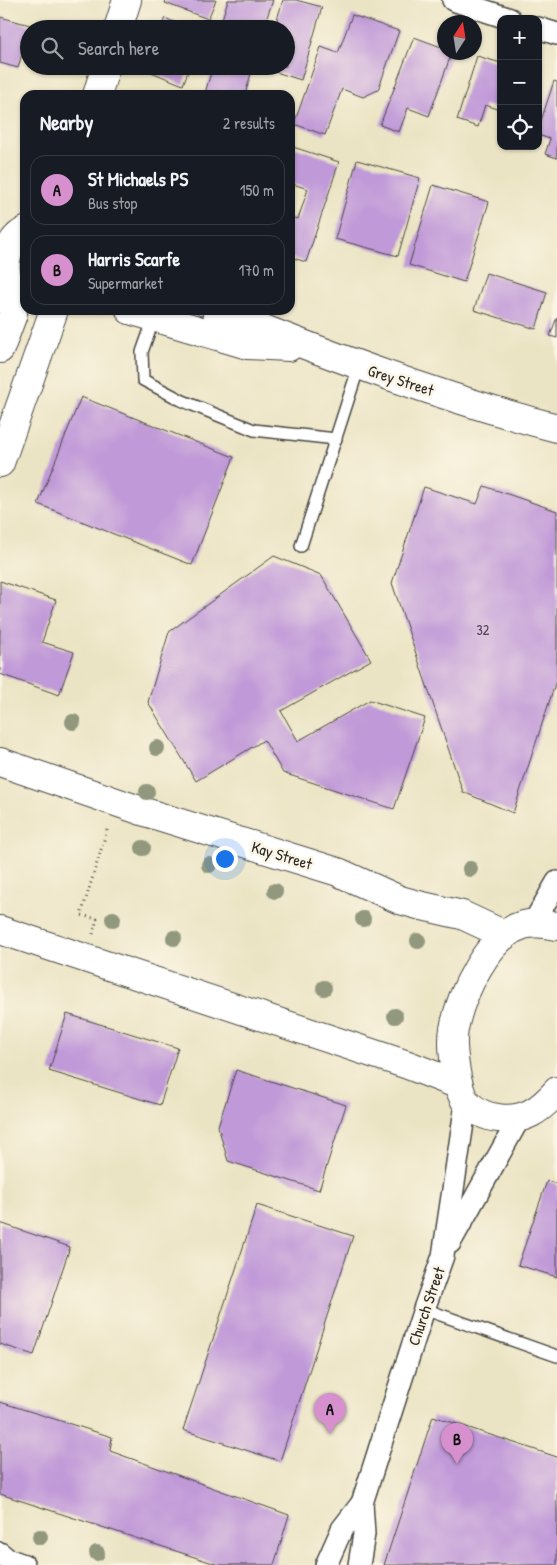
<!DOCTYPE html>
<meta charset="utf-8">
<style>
:root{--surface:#171b24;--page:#20242c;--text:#f1f3f6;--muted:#9ea1a6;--line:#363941;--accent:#d690ce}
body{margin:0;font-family:"Patrick Hand",sans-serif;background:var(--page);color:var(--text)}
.controls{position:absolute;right:15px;top:15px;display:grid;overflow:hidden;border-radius:10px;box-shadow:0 1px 4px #0004}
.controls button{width:45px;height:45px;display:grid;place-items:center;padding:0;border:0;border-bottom:1px solid var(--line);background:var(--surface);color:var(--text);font:25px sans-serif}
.compass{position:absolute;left:437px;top:15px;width:45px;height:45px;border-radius:50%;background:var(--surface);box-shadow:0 1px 4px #0004;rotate:12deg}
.you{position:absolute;left:224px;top:858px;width:18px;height:18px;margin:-12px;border:4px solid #fff;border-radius:50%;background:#1a73e8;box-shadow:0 0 0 8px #1a73e833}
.badge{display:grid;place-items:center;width:32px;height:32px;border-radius:50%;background:var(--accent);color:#111;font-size:16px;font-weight:700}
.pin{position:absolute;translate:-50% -41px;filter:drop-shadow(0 1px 2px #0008)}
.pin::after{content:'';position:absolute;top:26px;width:18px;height:15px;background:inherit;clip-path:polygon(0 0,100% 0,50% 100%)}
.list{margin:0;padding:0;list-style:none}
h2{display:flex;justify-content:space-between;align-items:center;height:65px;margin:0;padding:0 20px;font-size:21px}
h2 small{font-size:16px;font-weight:400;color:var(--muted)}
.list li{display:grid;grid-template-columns:32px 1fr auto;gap:15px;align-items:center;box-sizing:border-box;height:70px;margin:0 10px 10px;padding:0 10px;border:1px solid var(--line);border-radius:15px}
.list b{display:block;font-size:19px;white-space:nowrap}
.list p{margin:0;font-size:16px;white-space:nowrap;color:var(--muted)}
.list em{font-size:16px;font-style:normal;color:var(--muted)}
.icon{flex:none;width:28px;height:28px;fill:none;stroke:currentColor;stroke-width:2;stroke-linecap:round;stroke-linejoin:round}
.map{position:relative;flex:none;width:557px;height:1565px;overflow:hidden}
.search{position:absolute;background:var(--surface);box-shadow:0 1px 4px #0004;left:20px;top:20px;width:275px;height:55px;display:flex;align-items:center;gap:12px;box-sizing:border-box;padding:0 18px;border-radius:28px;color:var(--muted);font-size:19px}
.panel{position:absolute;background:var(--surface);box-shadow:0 1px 4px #0004;left:20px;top:90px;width:275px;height:225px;border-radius:15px}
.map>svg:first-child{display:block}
.building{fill:#c099d8}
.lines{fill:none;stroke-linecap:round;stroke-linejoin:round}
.lane-casing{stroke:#484742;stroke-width:14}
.street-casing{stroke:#484742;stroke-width:24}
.secondary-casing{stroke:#484742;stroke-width:30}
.path{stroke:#484742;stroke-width:3;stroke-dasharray:1 4;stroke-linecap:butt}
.lane{stroke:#fff;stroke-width:11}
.street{stroke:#fff;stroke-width:21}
.secondary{stroke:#fff;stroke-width:28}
.tree{fill:#91987e}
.labels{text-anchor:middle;stroke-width:5;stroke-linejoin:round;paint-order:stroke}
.number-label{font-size:14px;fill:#504656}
.street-label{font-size:16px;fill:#2b2b2b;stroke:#fcf5e5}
</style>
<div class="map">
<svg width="557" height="1565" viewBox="0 0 557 1565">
<rect width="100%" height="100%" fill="#fcf5e5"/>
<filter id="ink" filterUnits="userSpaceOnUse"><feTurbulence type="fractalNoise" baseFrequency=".02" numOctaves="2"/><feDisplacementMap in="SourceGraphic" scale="10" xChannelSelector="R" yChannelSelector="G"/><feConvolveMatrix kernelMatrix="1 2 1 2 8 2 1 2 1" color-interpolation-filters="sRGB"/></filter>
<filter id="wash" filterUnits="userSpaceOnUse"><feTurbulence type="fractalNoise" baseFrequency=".0096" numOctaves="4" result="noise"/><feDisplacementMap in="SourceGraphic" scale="20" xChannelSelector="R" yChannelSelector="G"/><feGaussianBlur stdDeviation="1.12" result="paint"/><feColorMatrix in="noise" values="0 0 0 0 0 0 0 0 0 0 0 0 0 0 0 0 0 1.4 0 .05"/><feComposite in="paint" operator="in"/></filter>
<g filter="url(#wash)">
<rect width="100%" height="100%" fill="#ebe4c4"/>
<g id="blocks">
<g class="building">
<path d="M 166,0 L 216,0 L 208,19 L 165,3 Z"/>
<path d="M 228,0 L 273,0 L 263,29 L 251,29 L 222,19 Z"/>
<path d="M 283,0 L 296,0 L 322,7 L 301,80 L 263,68 L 263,66 L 286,66 L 286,29 L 274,29 Z"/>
<path d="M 352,15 L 399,31 L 378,90 L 363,97 L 342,89 L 325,135 L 294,124 L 321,47 L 338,53 Z"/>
<path d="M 0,17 L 30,25 L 18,68 L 0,63 Z"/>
<path d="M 165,18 L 190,29 L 160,29 Z"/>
<path d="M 414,37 L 444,48 L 444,52 L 452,52 L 429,116 L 408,108 L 399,132 L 380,125 Z"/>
<path d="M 477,56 L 501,63 L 501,110 L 485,105 L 478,127 L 457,120 Z"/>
<path d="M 145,66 L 190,66 L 183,85 L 144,69 Z"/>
<path d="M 213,66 L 253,66 L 245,95 L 212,95 L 205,93 Z"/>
<path d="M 554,81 L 557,82 L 557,158 L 545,154 L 550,139 L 538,135 L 538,130 Z"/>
<path d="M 290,146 L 339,162 L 306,262 L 290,257 L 290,217 L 298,219 L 308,189 L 290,183 Z"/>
<path d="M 357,160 L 420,178 L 398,256 L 335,239 Z"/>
<path d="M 433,185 L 489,202 L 464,282 L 409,265 Z"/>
<path d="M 486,273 L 547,292 L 536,329 L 474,310 Z"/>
<path d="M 557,317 L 557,338 L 550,336 Z"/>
<path d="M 81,397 L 234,457 L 192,565 L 38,504 Z"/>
<path d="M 484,486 L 557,511 L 557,678 L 513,813 L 463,792 L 392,583 L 424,487 L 477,504 Z"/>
<path d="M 274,556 L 321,575 L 371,660 L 281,711 L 298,741 L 370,700 L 425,718 L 394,809 L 283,773 L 264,740 L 196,781 L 148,702 L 169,632 Z"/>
<path d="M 0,581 L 56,600 L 42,642 L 74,652 L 59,695 L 0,674 Z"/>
<path d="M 67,1014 L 178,1048 L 160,1105 L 49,1071 Z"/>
<path d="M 236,1070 L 346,1105 L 319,1190 L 228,1161 L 218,1126 Z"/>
<path d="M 547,1181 L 557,1184 L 557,1277 L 518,1265 Z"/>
<path d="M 257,1205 L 353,1236 L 280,1461 L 183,1430 Z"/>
<path d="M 0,1223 L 70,1247 L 34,1355 L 0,1344 Z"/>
<path d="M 0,1402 L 112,1437 L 110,1451 L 289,1515 L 274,1565 L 219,1565 L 0,1494 Z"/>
<path d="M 433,1416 L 557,1457 L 557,1565 L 384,1565 Z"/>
</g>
</g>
</g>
<g filter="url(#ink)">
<use href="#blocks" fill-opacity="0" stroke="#484742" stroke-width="1"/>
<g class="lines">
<g class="lane-casing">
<g id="lane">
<path d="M 154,318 L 142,352 L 143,380 L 183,401 L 254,430 L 336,439"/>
<path d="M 301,546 L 359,366"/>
<path d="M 424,1309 L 557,1356"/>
</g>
</g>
<g class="street-casing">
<g id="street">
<path d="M 453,0 L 510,19"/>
<path d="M 538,28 L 557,34"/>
<path d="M 534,922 L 557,882"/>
<path d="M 450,1243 L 520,1117"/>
<path d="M 0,1553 L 7,1559 L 24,1565"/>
<path d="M 326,1565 L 342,1529 L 362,1503 L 424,1309 L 443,1256 L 466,1103"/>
<path d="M 359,1565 L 364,1534 L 362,1503"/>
</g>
</g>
<g class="secondary-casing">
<g id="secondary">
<path d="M 118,29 L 127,0"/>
<path d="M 97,95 L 106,66"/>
<path d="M 25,231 C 6,242 0,269 12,287 C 16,291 21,294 25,297"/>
<path d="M 130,310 L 248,345 L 289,347"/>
<path d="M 216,310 C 328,355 440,397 557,428"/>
<path d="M 0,349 L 13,314 L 12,287"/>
<path d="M 0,463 L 54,310"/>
<path d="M 0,762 L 145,812 L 338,872 L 400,900 L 418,905 L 462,915 L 505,935"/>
<path d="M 557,926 C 545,924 535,922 523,925 C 488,935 460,996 454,1029 C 451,1044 456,1092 467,1103 C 475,1111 487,1117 498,1118 C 524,1122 540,1110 557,1091"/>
<path d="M 0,930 L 408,1065 L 459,1085"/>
</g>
</g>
<path class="path" d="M 93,934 L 97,919 L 81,915 L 108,827"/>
<use href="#lane" class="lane"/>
<use href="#street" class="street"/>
<use href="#secondary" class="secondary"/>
</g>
<g class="tree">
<circle cx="73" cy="722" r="8"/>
<circle cx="157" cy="748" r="8"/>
<circle cx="147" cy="792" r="8"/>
<circle cx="143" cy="848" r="8"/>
<circle cx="209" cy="865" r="8"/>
<circle cx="470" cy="869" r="8"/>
<circle cx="275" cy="891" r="8"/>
<circle cx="113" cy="919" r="8"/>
<circle cx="363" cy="919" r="8"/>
<circle cx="174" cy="938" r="8"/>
<circle cx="418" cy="941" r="8"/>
<circle cx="324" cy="988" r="8"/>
<circle cx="395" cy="1016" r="8"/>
<circle cx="40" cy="1537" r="8"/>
<circle cx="97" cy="1553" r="8"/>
</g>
</g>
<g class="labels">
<g class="number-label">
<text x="483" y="635">32</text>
</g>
<g class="street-label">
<text transform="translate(401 380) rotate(18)" y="6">Grey Street</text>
<text transform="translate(282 855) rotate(17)" y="6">Kay Street</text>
<text transform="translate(426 1306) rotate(-71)" y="6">Church Street</text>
</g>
</g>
</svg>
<div class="controls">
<button>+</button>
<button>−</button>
<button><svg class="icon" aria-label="locate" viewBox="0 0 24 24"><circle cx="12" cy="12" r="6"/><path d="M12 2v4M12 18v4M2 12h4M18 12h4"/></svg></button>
</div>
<svg class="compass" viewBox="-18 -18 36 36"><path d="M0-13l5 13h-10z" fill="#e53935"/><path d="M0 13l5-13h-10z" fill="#9ea1a6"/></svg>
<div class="you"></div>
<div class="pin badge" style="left:330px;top:1434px">A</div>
<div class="pin badge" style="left:457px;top:1464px">B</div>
<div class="search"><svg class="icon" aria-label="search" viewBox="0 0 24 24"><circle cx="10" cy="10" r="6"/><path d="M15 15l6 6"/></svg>Search here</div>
<section class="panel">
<h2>Nearby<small>2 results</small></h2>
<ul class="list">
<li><span class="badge">A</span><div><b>St Michaels PS</b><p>Bus stop</p></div><em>150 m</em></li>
<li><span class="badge">B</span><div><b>Harris Scarfe</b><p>Supermarket</p></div><em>170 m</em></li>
</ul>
</section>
</div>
